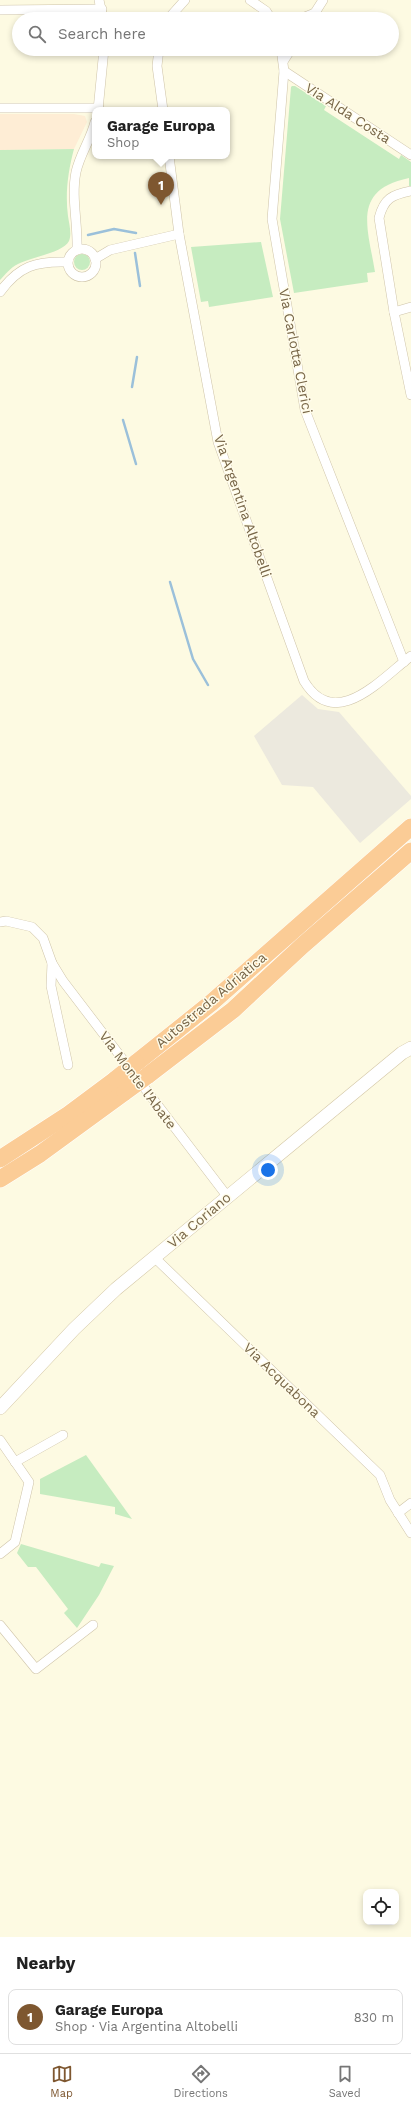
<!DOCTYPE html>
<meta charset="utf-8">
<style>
:root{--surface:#fff;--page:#f6f6f6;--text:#222;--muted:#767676;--line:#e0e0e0;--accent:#7e5730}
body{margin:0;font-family:"Work Sans",sans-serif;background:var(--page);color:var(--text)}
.controls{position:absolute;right:12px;bottom:12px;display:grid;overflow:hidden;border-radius:8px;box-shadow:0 2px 6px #0003}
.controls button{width:36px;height:36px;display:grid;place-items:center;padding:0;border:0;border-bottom:1px solid var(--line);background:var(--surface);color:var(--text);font:20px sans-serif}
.you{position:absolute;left:268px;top:1170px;width:14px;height:14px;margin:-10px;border:3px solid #fff;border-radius:50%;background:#1a73e8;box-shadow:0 0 0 6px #1a73e833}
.badge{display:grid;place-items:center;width:26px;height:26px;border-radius:50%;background:var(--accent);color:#fff;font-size:13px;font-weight:700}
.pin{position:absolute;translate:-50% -33px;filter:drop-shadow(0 1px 2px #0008)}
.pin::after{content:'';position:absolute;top:21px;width:14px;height:12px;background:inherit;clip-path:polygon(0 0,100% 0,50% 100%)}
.popup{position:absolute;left:92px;top:107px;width:138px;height:52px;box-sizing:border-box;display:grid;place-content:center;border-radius:8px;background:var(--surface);filter:drop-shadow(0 1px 3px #0005);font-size:13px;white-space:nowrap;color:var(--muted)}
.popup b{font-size:15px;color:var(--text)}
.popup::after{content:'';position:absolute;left:50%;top:100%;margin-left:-8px;border:8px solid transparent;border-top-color:var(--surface)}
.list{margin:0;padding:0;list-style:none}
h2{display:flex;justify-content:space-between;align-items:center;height:52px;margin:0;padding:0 16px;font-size:17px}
h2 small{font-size:13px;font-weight:400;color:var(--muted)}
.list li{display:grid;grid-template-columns:26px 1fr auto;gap:12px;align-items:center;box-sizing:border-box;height:56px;margin:0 8px 8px;padding:0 8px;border:1px solid var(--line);border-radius:8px}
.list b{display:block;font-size:15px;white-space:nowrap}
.list p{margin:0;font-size:13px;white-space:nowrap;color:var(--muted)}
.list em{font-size:13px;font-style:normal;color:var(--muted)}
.icon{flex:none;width:22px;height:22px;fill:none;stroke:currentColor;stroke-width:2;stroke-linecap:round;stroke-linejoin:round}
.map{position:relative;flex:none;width:411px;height:1937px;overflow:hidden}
.search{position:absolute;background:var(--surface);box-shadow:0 2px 6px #0003;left:12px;right:12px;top:12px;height:44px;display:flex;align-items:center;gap:10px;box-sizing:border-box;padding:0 14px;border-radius:22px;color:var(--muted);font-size:15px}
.sheet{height:116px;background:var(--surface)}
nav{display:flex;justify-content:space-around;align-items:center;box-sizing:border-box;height:56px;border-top:1px solid var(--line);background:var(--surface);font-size:11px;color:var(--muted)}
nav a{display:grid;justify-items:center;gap:2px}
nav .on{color:var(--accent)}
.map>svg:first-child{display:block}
.commercial{fill:#feedd5}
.industrial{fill:#ece9de}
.green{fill:#c6ecc0}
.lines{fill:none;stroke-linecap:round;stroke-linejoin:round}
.stream{stroke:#9bc0da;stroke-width:2.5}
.street-casing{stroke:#cfc4a9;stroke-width:10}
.secondary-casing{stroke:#d3c6a5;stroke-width:14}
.highway-casing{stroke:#fff;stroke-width:18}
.street{stroke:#fff;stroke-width:9}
.secondary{stroke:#fff;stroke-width:13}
.highway{stroke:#fbcc96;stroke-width:17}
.highway-bridge-casing{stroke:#fff;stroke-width:18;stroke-linecap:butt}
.highway-bridge{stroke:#fbcc96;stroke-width:17}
.labels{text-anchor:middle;stroke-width:3;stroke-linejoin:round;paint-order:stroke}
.street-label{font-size:14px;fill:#776547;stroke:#fffcea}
</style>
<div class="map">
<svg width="411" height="1937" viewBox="0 0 411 1937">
<rect width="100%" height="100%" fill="#fdfae2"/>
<path class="commercial" d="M 0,114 L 74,114 L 85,116 L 87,122 L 74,149 L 0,150 Z"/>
<path class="industrial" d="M 302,695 L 318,709 L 339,712 L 411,796 L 411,799 L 360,843 L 313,787 L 282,785 L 254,736 Z"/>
<g class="green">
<path d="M 292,86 L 295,86 L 326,106 L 324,110 L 399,159 L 401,155 L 411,162 L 411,186 L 409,186 L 409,178 C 351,190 368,228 375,272 L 367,273 L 368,282 L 294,293 L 280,219 L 291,87 Z"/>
<path d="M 74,149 C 68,171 65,194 68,216 C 69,223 72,234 69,241 C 63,253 31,257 18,264 C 10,268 6,274 0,280 L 0,150 Z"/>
<path d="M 261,242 L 273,297 L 209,307 L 208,301 L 201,302 L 191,247 Z"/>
<circle cx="82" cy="262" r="8"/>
<path d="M 86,1455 L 132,1519 L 115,1514 L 115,1507 L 40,1494 L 40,1479 Z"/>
<path d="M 21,1544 L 99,1567 L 101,1563 L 114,1566 L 99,1595 L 77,1628 L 64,1613 L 68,1609 L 36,1567 L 28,1567 L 17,1553 Z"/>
</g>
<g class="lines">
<g class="stream">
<path d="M 88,235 L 114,229 L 136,233"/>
<path d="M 135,253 L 140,286"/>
<path d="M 132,387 L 137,357"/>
<path d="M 123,420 L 136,464"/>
<path d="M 170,582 L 193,659 L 208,685"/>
</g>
<g class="street-casing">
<g id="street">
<path d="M 99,0 L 103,19"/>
<path d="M 250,0 L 266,11 L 271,19"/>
<path d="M 0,10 L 102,9"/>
<path d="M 168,19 L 185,0"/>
<path d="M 300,19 L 315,13"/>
<path d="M 311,19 L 323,0"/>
<path d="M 159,49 L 157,66 L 163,110"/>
<path d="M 281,49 L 284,71 L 272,219 L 305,410 L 404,662"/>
<path d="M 284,60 L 291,49"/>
<path d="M 284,71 L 411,155"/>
<path d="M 0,108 L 99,108"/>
<path d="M 98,110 L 104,49"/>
<path d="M 169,156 L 179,234 L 218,442 L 304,681 C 335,732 380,680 411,656"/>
<path d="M 411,191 C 392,195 384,198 379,218 L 394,312 L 411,395"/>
<circle cx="82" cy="263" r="14"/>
<path d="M 77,249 C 78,223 71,197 76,172 C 80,154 91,139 95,122"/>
<path d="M 95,259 L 110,250 L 179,234"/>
<path d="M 0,292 C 19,266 36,261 67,262"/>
<path d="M 394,312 L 411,307"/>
<path d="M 0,922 L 6,921 L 32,927 L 43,938 L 52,963 L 63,981 L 227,1196"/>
<path d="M 52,963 L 51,986 L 68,1065"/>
<path d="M 154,1257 L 380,1475 L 390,1500 L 411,1533"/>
<path d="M 15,1462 L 63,1435"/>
<path d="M 398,1513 L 411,1503"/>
<path d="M 0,1554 L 15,1542 L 29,1482 L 0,1440"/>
<path d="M 0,1625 L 36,1669 L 93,1625"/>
</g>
</g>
<g class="secondary-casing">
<path id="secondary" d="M 0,1408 L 74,1329 L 116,1289 L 402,1053 L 411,1048"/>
</g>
<g class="highway-casing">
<g id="highway">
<path d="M 136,1063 L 211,1003 L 411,827"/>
<path d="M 147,1076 L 233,1010 L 303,945 L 411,851"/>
<path d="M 0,1159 L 69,1114 L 116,1079"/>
<path d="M 0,1179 L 40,1154 L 125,1092"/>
</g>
</g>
<use href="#street" class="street"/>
<use href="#secondary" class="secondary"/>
<use href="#highway" class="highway"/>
<g class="highway-bridge-casing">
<g id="highway-bridge">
<path d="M 116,1079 L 136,1063"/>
<path d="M 125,1092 L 147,1076"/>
</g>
</g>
<use href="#highway-bridge" class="highway-bridge"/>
</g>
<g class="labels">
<g class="street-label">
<text transform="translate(348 113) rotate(33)" y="5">Via Alda Costa</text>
<text transform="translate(296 351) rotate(79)" y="5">Via Carlotta Clerici</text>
<text transform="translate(243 506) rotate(71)" y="5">Via Argentina Altobelli</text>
<text transform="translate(211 1000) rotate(-40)" y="5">Autostrada Adriatica</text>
<text transform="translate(138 1080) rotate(53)" y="5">Via Monte l'Abate</text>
<text transform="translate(199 1220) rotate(-40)" y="5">Via Coriano</text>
<text transform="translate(282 1380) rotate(44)" y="5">Via Acquabona</text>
</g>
</g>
</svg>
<div class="controls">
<button><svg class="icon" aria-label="locate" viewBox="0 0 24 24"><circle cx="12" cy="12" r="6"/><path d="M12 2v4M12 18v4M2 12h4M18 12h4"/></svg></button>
</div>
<div class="you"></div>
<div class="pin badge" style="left:161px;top:205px">1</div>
<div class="popup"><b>Garage Europa</b>Shop</div>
<div class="search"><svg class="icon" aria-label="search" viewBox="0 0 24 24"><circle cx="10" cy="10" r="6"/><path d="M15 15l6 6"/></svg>Search here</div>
</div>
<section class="sheet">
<h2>Nearby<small></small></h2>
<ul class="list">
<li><span class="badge">1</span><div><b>Garage Europa</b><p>Shop · Via Argentina Altobelli</p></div><em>830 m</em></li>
</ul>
</section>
<nav>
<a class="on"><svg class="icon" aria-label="map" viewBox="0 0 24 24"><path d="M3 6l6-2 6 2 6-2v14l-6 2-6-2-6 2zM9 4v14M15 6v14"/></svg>Map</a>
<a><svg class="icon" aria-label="directions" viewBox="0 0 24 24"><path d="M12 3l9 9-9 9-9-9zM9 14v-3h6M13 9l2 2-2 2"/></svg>Directions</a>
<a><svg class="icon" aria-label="saved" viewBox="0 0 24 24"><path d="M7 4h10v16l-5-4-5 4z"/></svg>Saved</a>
</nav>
